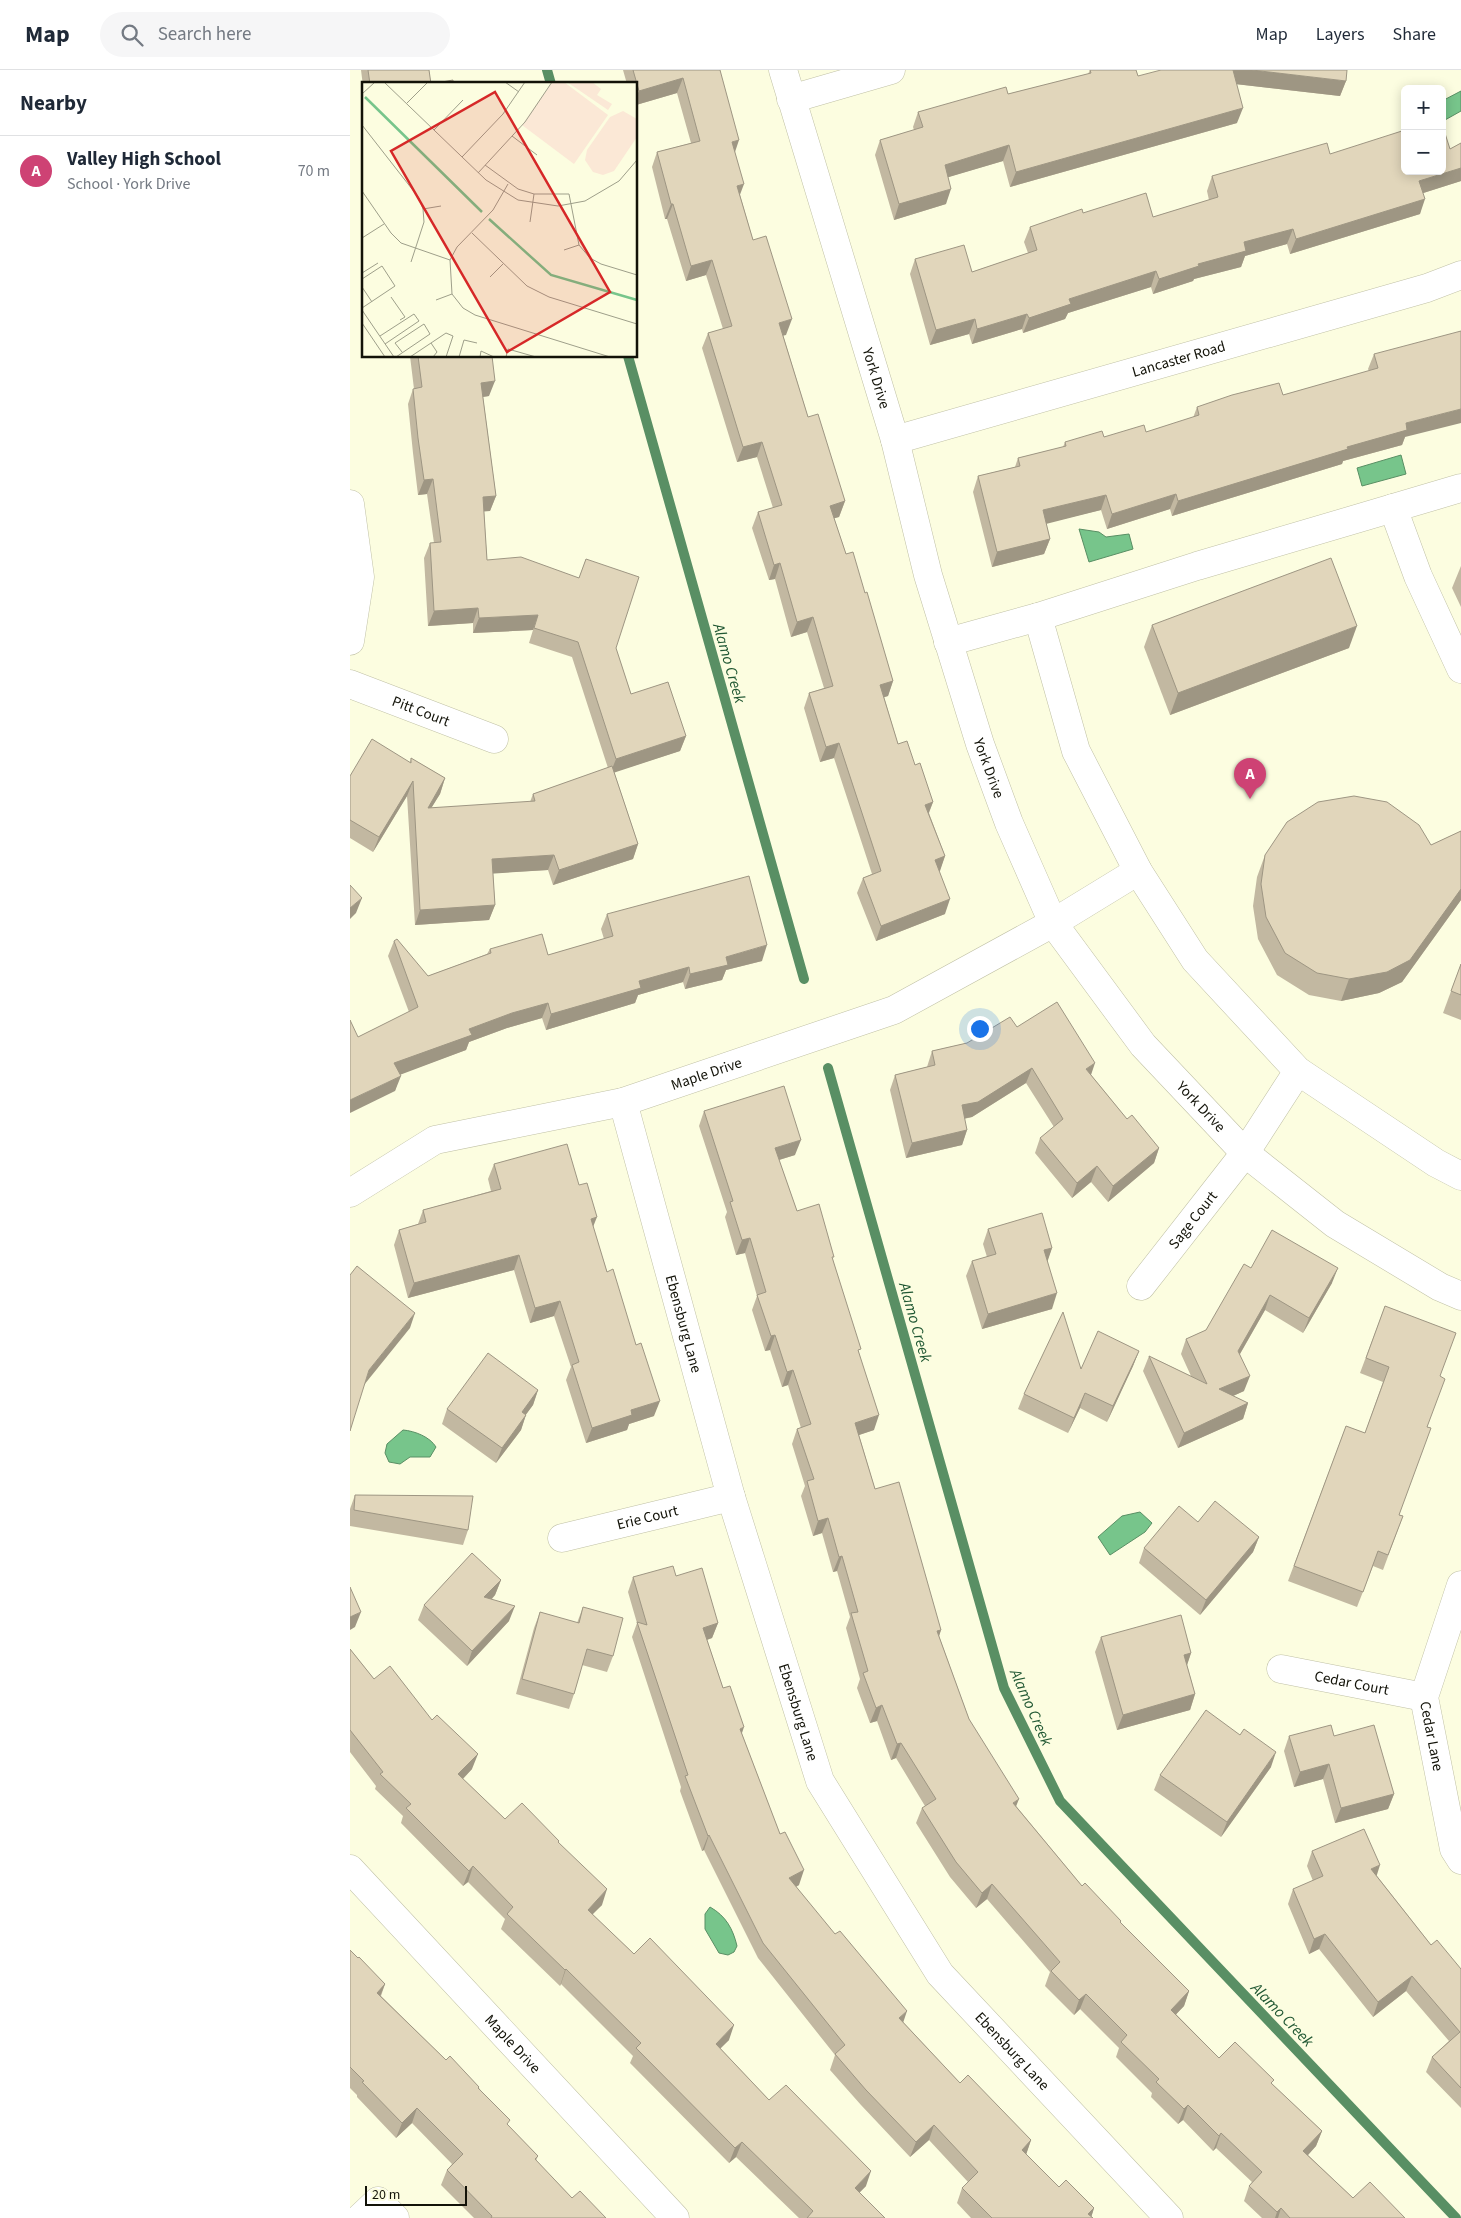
<!DOCTYPE html>
<meta charset="utf-8">
<style>
:root{--surface:#fff;--page:#f6f6f7;--text:#1f2937;--muted:#747a83;--line:#e0e1e3;--accent:#ce4274}
body{margin:0;font-family:"Source Sans 3",sans-serif;background:var(--page);color:var(--text)}
.controls{position:absolute;right:15px;top:15px;display:grid;overflow:hidden;border-radius:8px;box-shadow:0 2px 12px #0003}
.controls button{width:45px;height:45px;display:grid;place-items:center;padding:0;border:0;border-bottom:1px solid var(--line);background:var(--surface);color:var(--text);font:25px sans-serif}
.scale{position:absolute;left:15px;bottom:12px;width:102px;box-sizing:border-box;padding-left:5px;border:2px solid #121208;border-top:0;font-size:14px;line-height:18px;white-space:nowrap;color:#121208;-webkit-text-stroke:4px #fcfde0;paint-order:stroke}
.you{position:absolute;left:629px;top:958px;width:18px;height:18px;margin:-12px;border:4px solid #fff;border-radius:50%;background:#1a73e8;box-shadow:0 0 0 8px #1a73e833}
.badge{display:grid;place-items:center;width:32px;height:32px;border-radius:50%;background:var(--accent);color:#fff;font-size:16px;font-weight:700}
.pin{position:absolute;translate:-50% -41px;filter:drop-shadow(0 1px 2px #0008)}
.pin::after{content:'';position:absolute;top:26px;width:18px;height:15px;background:inherit;clip-path:polygon(0 0,100% 0,50% 100%)}
.list{margin:0;padding:0;list-style:none}
h2{display:flex;justify-content:space-between;align-items:center;height:65px;margin:0;padding:0 20px;font-size:21px}
h2 small{font-size:16px;font-weight:400;color:var(--muted)}
.list li{display:grid;grid-template-columns:32px 1fr auto;gap:15px;align-items:center;box-sizing:border-box;height:70px;padding:0 20px;border-top:1px solid var(--line)}
.list b{display:block;font-size:19px;white-space:nowrap}
.list p{margin:0;font-size:16px;white-space:nowrap;color:var(--muted)}
.list em{font-size:16px;font-style:normal;color:var(--muted)}
.icon{flex:none;width:28px;height:28px;fill:none;stroke:currentColor;stroke-width:2;stroke-linecap:round;stroke-linejoin:round}
.map{position:relative;flex:none;width:1111px;height:2148px;overflow:hidden}
header{display:flex;align-items:center;gap:30px;box-sizing:border-box;height:70px;padding:0 25px;background:var(--surface);border-bottom:1px solid var(--line)}
header strong{font-size:24px}
nav{display:flex;gap:28px;margin-inline-start:auto;font-size:18px}
.search{width:350px;height:45px;background:var(--page);display:flex;align-items:center;gap:12px;box-sizing:border-box;padding:0 18px;border-radius:28px;color:var(--muted);font-size:19px}
main{display:flex}
aside{flex:1;background:var(--surface)}
.map>svg:first-child{display:block}
.water{fill:#77c58b;stroke:#598f64}
.lines{fill:none;stroke-linecap:round;stroke-linejoin:round}
.stream{stroke:#598f64;stroke-width:10}
.minor-casing{stroke:#c0c1a6;stroke-width:29}
.minor{stroke:#fff;stroke-width:28}
.wall{fill:#c2b8a1}
.shaded-wall{fill:#9e9683}
.building{fill:#e1d6bb;stroke:#9e9683}
.labels{text-anchor:middle;stroke-width:4;stroke-linejoin:round;paint-order:stroke}
.street-label{font-size:15px;fill:#121208;stroke:#fcfde0}
.water-label{font-size:16px;font-style:italic;fill:#215833;stroke:#fcfde0}
.inset-river{fill:none;stroke:#77c58b;stroke-width:2.5}
.inset-road{fill:none;stroke:#9e9f8a;stroke-width:1}
.view{fill:#d62828;fill-opacity:0.15;stroke:#d62828;stroke-width:2.5}
.inset-edge{fill:none;stroke:#121208;stroke-width:2.5}
</style>
<header>
<strong>Map</strong>
<div class="search"><svg class="icon" aria-label="search" viewBox="0 0 24 24"><circle cx="10" cy="10" r="6"/><path d="M15 15l6 6"/></svg>Search here</div>
<nav><a>Map</a><a>Layers</a><a>Share</a></nav>
</header>
<main>
<aside>
<h2>Nearby<small></small></h2>
<ul class="list">
<li><span class="badge">A</span><div><b>Valley High School</b><p>School · York Drive</p></div><em>70 m</em></li>
</ul>
</aside>
<div class="map">
<svg width="1111" height="2148" viewBox="0 0 1111 2148">
<rect width="100%" height="100%" fill="#fcfde0"/>
<g class="water">
<path d="M 1111,21 L 1111,41 L 1095,50 L 1092,45 L 1092,31 Z"/>
<path d="M 1051,385 L 1056,404 L 1012,416 L 1007,398 Z"/>
<path d="M 729,459 L 749,462 L 756,467 L 779,464 L 783,479 L 739,492 Z"/>
<path d="M 53,1360 C 65,1361 80,1367 86,1377 L 80,1387 L 60,1387 L 50,1394 L 39,1392 L 35,1383 L 37,1374 Z"/>
<path d="M 790,1442 L 802,1453 L 795,1462 L 760,1485 L 748,1467 L 772,1446 Z"/>
<path d="M 360,1837 C 376,1846 383,1859 387,1876 L 384,1882 L 378,1885 L 369,1883 L 355,1859 L 355,1844 Z"/>
</g>
<g class="lines">
<g class="stream">
<path d="M 197,0 L 201,14"/>
<path d="M 278,286 L 454,909"/>
<path d="M 478,998 L 654,1618 L 710,1731 L 1106,2148"/>
</g>
<g class="minor-casing">
<g id="minor">
<path id="s1" d="M 433,0 L 545,370 L 578,505 L 630,674 L 659,753 L 703,853 L 793,975 L 895,1083 L 985,1154 L 1090,1217 L 1111,1226"/>
<path d="M 441,29 L 541,0"/>
<path id="s2" d="M 545,370 L 1077,218 L 1111,205"/>
<path d="M 0,434 L 10,507 L 0,571"/>
<path d="M 1043,438 L 1068,506 L 1111,599"/>
<path d="M 688,547 L 726,681 L 788,801 L 845,890 L 948,1001 L 1086,1093 L 1111,1106"/>
<path d="M 598,572 L 688,547 L 847,496 L 1111,418"/>
<path id="s3" d="M 0,614 L 144,669"/>
<path id="s4" d="M 273,1032 L 381,1427 L 470,1711 L 590,1904 L 819,2148"/>
<path id="s5" d="M 0,1123 L 85,1070 L 273,1032 L 544,940 L 703,853 L 788,801"/>
<path id="s6" d="M 791,1216 L 895,1083 L 948,1001"/>
<path id="s7" d="M 212,1468 L 381,1427"/>
<path id="s8" d="M 1111,1515 L 1074,1627 L 1104,1779 L 1111,1790"/>
<path id="s9" d="M 931,1599 L 1074,1627"/>
<path id="s10" d="M 0,1799 L 325,2148"/>
<path d="M 10,2148 L 28,2131 L 45,2148"/>
</g>
</g>
<use href="#minor" class="minor"/>
</g>
<g class="wall">
<path d="M 11,0 L 79,0 L 81,14 L 103,14 L 14,14 L 14,24 Z"/>
<path d="M 273,0 L 370,0 L 385,82 L 390,125 L 403,170 L 436,265 L 433,265 L 458,347 L 495,431 L 489,447 L 484,448 L 496,484 L 515,523 L 543,611 L 538,626 L 534,627 L 548,674 L 565,695 L 583,732 L 579,743 L 595,786 L 589,802 L 595,844 L 526,871 L 507,823 L 513,808 L 522,804 L 484,688 L 470,692 L 454,638 L 459,623 L 474,618 L 457,562 L 441,567 L 425,509 L 419,510 L 402,458 L 408,442 L 423,438 L 407,387 L 387,392 L 352,278 L 358,263 L 373,259 L 356,205 L 336,211 L 317,149 L 315,149 L 302,97 L 307,82 L 341,73 L 327,23 L 286,35 L 286,14 L 277,14 Z"/>
<path d="M 740,0 L 786,0 L 788,6 L 996,11 L 990,26 L 886,14 L 887,53 L 660,117 L 653,91 L 598,107 L 596,134 L 544,150 L 525,85 L 530,70 L 564,60 L 563,57 L 568,42 L 658,24 L 738,4 Z"/>
<path d="M 1111,73 L 1111,111 L 1073,123 L 1070,144 L 940,184 L 937,174 L 895,186 L 891,197 L 844,209 L 843,211 L 803,224 L 801,217 L 718,243 L 715,249 L 673,263 L 672,259 L 622,274 L 619,264 L 580,275 L 560,204 L 565,189 L 622,202 L 678,183 L 674,172 L 680,157 L 733,143 L 803,147 L 859,130 L 857,121 L 862,106 L 980,84 L 1100,79 Z"/>
<path d="M 1024,284 L 1055,367 L 1052,375 L 993,391 L 992,394 L 822,446 L 820,439 L 757,459 L 751,440 L 696,453 L 700,469 L 694,484 L 642,497 L 623,422 L 628,406 L 665,397 L 668,388 L 713,377 L 715,372 L 796,362 L 843,348 L 847,337 L 933,325 L 1019,301 L 1018,299 Z"/>
<path d="M 60,286 L 142,286 L 139,326 L 133,327 L 146,426 L 140,441 L 134,441 L 137,490 L 229,508 L 236,489 L 281,624 L 336,666 L 330,681 L 264,702 L 288,774 L 283,789 L 203,815 L 198,800 L 143,803 L 145,835 L 139,850 L 65,855 L 57,726 L 23,782 L 0,768 L 0,706 L 60,692 L 61,688 L 95,708 L 90,724 L 81,738 L 180,732 L 183,724 L 258,698 L 222,587 L 179,573 L 183,560 L 123,563 L 123,553 L 78,556 L 74,488 L 80,473 L 84,473 L 77,424 L 68,425 L 63,383 L 58,334 L 63,319 L 64,319 Z"/>
<path d="M 1111,496 L 1111,537 L 1102,518 Z"/>
<path d="M 802,555 L 999,578 L 820,645 L 794,577 Z"/>
<path d="M 1111,761 L 1111,830 L 1052,912 L 1029,923 L 991,931 L 959,925 L 927,905 L 908,869 L 903,836 L 907,807 L 915,785 L 1081,775 Z"/>
<path d="M 257,844 L 412,891 L 376,900 L 372,910 L 335,919 L 333,912 L 288,925 L 285,933 L 196,960 L 192,948 L 157,958 L 119,972 L 116,980 L 50,1004 L 45,1021 L 8,967 L 59,942 L 38,886 L 44,871 L 78,906 L 137,884 L 140,879 L 198,885 L 254,869 L 251,859 Z"/>
<path d="M 1111,894 L 1111,950 L 1093,943 Z"/>
<path d="M 667,957 L 741,1005 L 777,1049 L 809,1078 L 804,1093 L 758,1132 L 741,1112 L 722,1128 L 685,1083 L 690,1068 L 704,1057 L 676,1013 L 622,1047 L 614,1049 L 617,1060 L 612,1075 L 556,1088 L 540,1020 L 545,1005 L 577,997 L 582,981 L 617,973 Z"/>
<path d="M 354,1041 L 445,1085 L 429,1090 L 447,1141 L 483,1190 L 509,1283 L 524,1360 L 509,1365 L 525,1419 L 591,1560 L 589,1566 L 619,1649 L 666,1736 L 732,1816 L 839,1921 L 834,1936 L 826,1944 L 869,1988 L 922,2014 L 972,2061 L 966,2076 L 958,2085 L 1003,2128 L 1055,2148 L 912,2148 L 894,2131 L 899,2116 L 902,2112 L 866,2078 L 863,2081 L 833,2050 L 828,2054 L 801,2027 L 802,2023 L 766,1987 L 769,1978 L 730,1939 L 724,1945 L 695,1916 L 700,1902 L 637,1829 L 626,1838 L 600,1807 L 566,1753 L 572,1738 L 575,1736 L 546,1688 L 541,1690 L 527,1651 L 520,1653 L 507,1618 L 510,1609 L 496,1558 L 500,1547 L 487,1501 L 483,1502 L 472,1463 L 463,1466 L 451,1426 L 455,1416 L 442,1374 L 447,1359 L 451,1358 L 438,1315 L 432,1317 L 420,1280 L 415,1281 L 402,1240 L 407,1226 L 395,1183 L 386,1185 L 375,1147 L 377,1142 L 349,1056 Z"/>
<path d="M 144,1094 L 229,1115 L 304,1346 L 279,1354 L 277,1360 L 236,1373 L 216,1310 L 221,1297 L 204,1246 L 180,1253 L 164,1200 L 58,1228 L 44,1175 L 49,1160 L 68,1154 L 73,1140 L 141,1121 L 138,1109 Z"/>
<path d="M 638,1159 L 702,1178 L 697,1191 L 702,1239 L 632,1259 L 616,1206 L 622,1191 L 637,1187 L 633,1174 Z"/>
<path d="M 901,1198 L 982,1213 L 953,1263 L 915,1240 L 890,1284 L 894,1321 L 883,1326 L 898,1333 L 893,1349 L 828,1378 L 793,1301 L 799,1286 L 841,1306 L 831,1284 L 836,1269 L 856,1260 Z"/>
<path d="M 1035,1236 L 1090,1306 L 1077,1357 L 1049,1445 L 1053,1446 L 1033,1500 L 1023,1496 L 1007,1537 L 938,1511 L 996,1356 L 1015,1363 L 1033,1312 L 1010,1303 Z"/>
<path d="M 789,1281 L 783,1296 L 757,1352 L 730,1338 L 718,1363 L 668,1339 L 674,1324 L 731,1299 Z"/>
<path d="M 188,1320 L 183,1335 L 176,1344 L 171,1360 L 146,1393 L 92,1354 L 97,1339 Z"/>
<path d="M 5,1425 L 118,1460 L 113,1475 L 0,1456 L 0,1439 Z"/>
<path d="M 848,1452 L 909,1467 L 903,1482 L 850,1545 L 789,1493 L 794,1478 Z"/>
<path d="M 326,1506 L 368,1553 L 362,1568 L 357,1570 L 373,1618 L 392,1664 L 449,1815 L 446,1817 L 553,1952 L 610,2013 L 681,2070 L 676,2084 L 709,2117 L 744,2138 L 741,2147 L 743,2148 L 621,2148 L 607,2133 L 612,2118 L 618,2112 L 579,2070 L 560,2087 L 511,2035 L 480,2000 L 485,1985 L 408,1888 L 354,1780 L 352,1781 L 330,1721 L 331,1717 L 282,1567 L 287,1553 L 278,1522 L 283,1507 Z"/>
<path d="M 151,1510 L 145,1525 L 142,1529 L 159,1551 L 117,1596 L 68,1550 L 74,1535 Z"/>
<path d="M 233,1537 L 263,1586 L 257,1602 L 232,1595 L 224,1624 L 219,1639 L 166,1624 L 184,1558 L 190,1542 L 227,1553 Z"/>
<path d="M 751,1567 L 841,1583 L 837,1595 L 845,1624 L 840,1640 L 767,1660 L 745,1582 Z"/>
<path d="M 0,1579 L 24,1609 L 82,1650 L 122,1699 L 113,1709 L 155,1749 L 209,1771 L 209,1773 L 252,1835 L 242,1844 L 284,1884 L 379,1970 L 370,1978 L 419,2030 L 516,2116 L 509,2123 L 535,2148 L 449,2148 L 386,2087 L 379,2093 L 280,1993 L 283,1986 L 211,1914 L 210,1916 L 151,1859 L 155,1849 L 118,1812 L 113,1816 L 51,1753 L 53,1746 L 25,1719 L 26,1716 L 0,1682 Z"/>
<path d="M 939,1666 L 984,1666 L 1044,1724 L 1038,1739 L 985,1753 L 973,1709 L 944,1717 L 934,1681 Z"/>
<path d="M 921,1697 L 871,1767 L 804,1720 L 810,1705 Z"/>
<path d="M 962,1781 L 1027,1806 L 1081,1875 L 1111,1899 L 1111,2038 L 1076,2002 L 1082,1987 L 1099,1971 L 1056,1921 L 1023,1947 L 969,1879 L 959,1884 L 938,1834 L 943,1819 L 963,1811 L 957,1796 Z"/>
<path d="M 0,1880 L 35,1914 L 31,1926 L 96,1990 L 129,2018 L 158,2056 L 188,2086 L 186,2091 L 222,2128 L 256,2148 L 124,2148 L 91,2115 L 97,2100 L 102,2094 L 62,2053 L 46,2068 L 7,2027 L 7,2025 L 0,2018 Z"/>
</g>
<g class="shaded-wall">
<path d="M 881,0 L 902,0 L 996,11 L 990,26 L 876,13 Z"/>
<path d="M 333,8 L 327,23 L 286,35 L 286,27 L 289,21 Z"/>
<path d="M 893,38 L 887,53 L 660,117 L 666,102 Z"/>
<path d="M 389,70 L 384,85 L 382,72 Z"/>
<path d="M 659,75 L 653,91 L 589,110 L 595,95 Z"/>
<path d="M 1111,98 L 1111,111 L 1064,126 L 1069,111 Z"/>
<path d="M 394,114 L 388,130 L 387,116 Z"/>
<path d="M 601,119 L 596,134 L 544,150 L 549,134 Z"/>
<path d="M 1075,129 L 1070,144 L 940,184 L 946,169 Z"/>
<path d="M 321,134 L 323,134 L 317,149 L 315,149 Z"/>
<path d="M 943,159 L 937,174 L 895,186 L 891,197 L 844,209 L 843,211 L 803,224 L 809,209 L 848,194 L 894,172 Z"/>
<path d="M 362,190 L 356,205 L 336,211 L 341,196 Z"/>
<path d="M 806,201 L 801,217 L 718,243 L 715,249 L 673,263 L 679,248 L 719,229 Z"/>
<path d="M 677,244 L 672,259 L 622,274 L 627,259 Z"/>
<path d="M 442,249 L 436,265 L 424,268 L 429,253 Z"/>
<path d="M 625,249 L 619,264 L 580,275 L 586,260 Z"/>
<path d="M 145,311 L 139,326 L 125,328 L 131,313 Z"/>
<path d="M 1111,339 L 1111,353 L 1055,367 L 1052,375 L 993,391 L 992,394 L 822,446 L 828,431 L 997,377 L 1056,353 Z"/>
<path d="M 412,372 L 407,387 L 387,392 L 393,377 Z"/>
<path d="M 83,409 L 77,424 L 68,425 L 74,410 Z"/>
<path d="M 826,424 L 820,439 L 757,459 L 762,444 Z"/>
<path d="M 756,425 L 751,440 L 688,456 L 693,440 Z"/>
<path d="M 146,426 L 140,441 L 128,442 L 133,427 Z"/>
<path d="M 495,431 L 489,447 L 474,451 L 480,436 Z"/>
<path d="M 700,469 L 694,484 L 642,497 L 647,482 Z"/>
<path d="M 430,493 L 425,509 L 419,510 L 424,495 Z"/>
<path d="M 128,538 L 123,553 L 78,556 L 84,541 Z"/>
<path d="M 188,545 L 183,560 L 123,563 L 129,548 Z"/>
<path d="M 463,547 L 457,562 L 441,567 L 447,552 Z"/>
<path d="M 1007,556 L 999,578 L 820,645 L 828,623 Z"/>
<path d="M 543,611 L 538,626 L 525,630 L 530,615 Z"/>
<path d="M 336,666 L 330,681 L 260,704 L 266,689 Z"/>
<path d="M 489,673 L 484,688 L 470,692 L 476,677 Z"/>
<path d="M 95,708 L 90,724 L 72,753 L 78,738 Z"/>
<path d="M 63,711 L 57,726 L 23,782 L 29,767 Z"/>
<path d="M 583,732 L 577,747 L 575,735 Z"/>
<path d="M 288,774 L 283,789 L 203,815 L 209,800 Z"/>
<path d="M 204,785 L 198,800 L 137,804 L 142,789 Z"/>
<path d="M 595,786 L 590,801 L 579,805 L 585,790 Z"/>
<path d="M 1111,819 L 1111,830 L 1052,912 L 1029,923 L 991,931 L 999,909 Z"/>
<path d="M 12,828 L 6,843 L 0,849 L 0,838 Z"/>
<path d="M 600,829 L 595,844 L 526,871 L 531,856 Z"/>
<path d="M 145,835 L 139,850 L 65,855 L 70,840 Z"/>
<path d="M 417,875 L 412,891 L 376,900 L 372,910 L 335,919 L 340,904 L 376,887 Z"/>
<path d="M 339,897 L 333,912 L 288,925 L 285,933 L 196,960 L 201,944 L 289,911 Z"/>
<path d="M 198,933 L 192,948 L 157,958 L 119,972 L 116,980 L 39,1009 L 44,993 L 119,959 L 162,943 Z"/>
<path d="M 745,993 L 740,1008 L 736,999 Z"/>
<path d="M 682,998 L 676,1013 L 622,1047 L 606,1050 L 612,1035 Z"/>
<path d="M 51,1006 L 45,1021 L 0,1043 L 0,1030 Z"/>
<path d="M 617,1060 L 612,1075 L 556,1088 L 562,1073 Z"/>
<path d="M 451,1070 L 445,1085 L 419,1093 L 425,1078 Z"/>
<path d="M 809,1078 L 804,1093 L 758,1132 L 763,1116 Z"/>
<path d="M 747,1096 L 741,1112 L 722,1128 L 727,1113 Z"/>
<path d="M 247,1147 L 241,1162 L 241,1149 Z"/>
<path d="M 400,1168 L 395,1183 L 386,1185 L 392,1170 Z"/>
<path d="M 702,1178 L 697,1193 L 694,1180 Z"/>
<path d="M 169,1185 L 164,1200 L 58,1228 L 64,1213 Z"/>
<path d="M 988,1198 L 982,1213 L 953,1263 L 959,1248 Z"/>
<path d="M 707,1223 L 702,1239 L 632,1259 L 638,1244 Z"/>
<path d="M 920,1225 L 915,1240 L 883,1296 L 888,1281 Z"/>
<path d="M 210,1231 L 204,1246 L 180,1253 L 185,1238 Z"/>
<path d="M 65,1243 L 60,1258 L 14,1315 L 19,1300 Z"/>
<path d="M 425,1265 L 420,1280 L 415,1281 L 421,1266 Z"/>
<path d="M 789,1281 L 783,1296 L 757,1352 L 763,1336 Z"/>
<path d="M 443,1300 L 438,1315 L 432,1317 L 437,1302 Z"/>
<path d="M 900,1306 L 894,1321 L 863,1335 L 869,1319 Z"/>
<path d="M 188,1320 L 183,1335 L 167,1357 L 172,1342 Z"/>
<path d="M 735,1323 L 730,1338 L 718,1363 L 724,1348 Z"/>
<path d="M 310,1331 L 304,1346 L 279,1354 L 277,1360 L 236,1373 L 242,1358 L 281,1340 Z"/>
<path d="M 898,1333 L 893,1349 L 828,1378 L 834,1363 Z"/>
<path d="M 176,1345 L 171,1360 L 146,1393 L 152,1378 Z"/>
<path d="M 529,1345 L 524,1360 L 500,1368 L 505,1353 Z"/>
<path d="M 478,1448 L 472,1463 L 463,1466 L 468,1451 Z"/>
<path d="M 909,1467 L 903,1482 L 850,1545 L 856,1530 Z"/>
<path d="M 492,1486 L 487,1501 L 483,1502 L 489,1487 Z"/>
<path d="M 151,1510 L 145,1525 L 129,1542 L 134,1527 Z"/>
<path d="M 165,1536 L 159,1551 L 117,1596 L 122,1581 Z"/>
<path d="M 11,1542 L 5,1557 L 0,1560 L 0,1547 Z"/>
<path d="M 368,1553 L 362,1568 L 347,1573 L 353,1558 Z"/>
<path d="M 591,1560 L 586,1575 L 587,1561 Z"/>
<path d="M 841,1583 L 836,1598 L 834,1585 Z"/>
<path d="M 845,1624 L 840,1640 L 767,1660 L 773,1645 Z"/>
<path d="M 532,1635 L 527,1651 L 520,1653 L 526,1638 Z"/>
<path d="M 394,1657 L 389,1672 L 390,1659 Z"/>
<path d="M 551,1673 L 546,1688 L 541,1690 L 547,1674 Z"/>
<path d="M 926,1682 L 921,1697 L 871,1767 L 877,1752 Z"/>
<path d="M 128,1684 L 122,1699 L 102,1720 L 108,1704 Z"/>
<path d="M 979,1694 L 973,1709 L 944,1717 L 950,1702 Z"/>
<path d="M 1044,1724 L 1038,1739 L 985,1753 L 991,1738 Z"/>
<path d="M 669,1729 L 663,1744 L 663,1733 Z"/>
<path d="M 359,1765 L 354,1780 L 352,1781 L 358,1766 Z"/>
<path d="M 1030,1795 L 1025,1811 L 1021,1799 Z"/>
<path d="M 123,1796 L 118,1812 L 113,1816 L 119,1801 Z"/>
<path d="M 454,1800 L 449,1815 L 434,1823 L 439,1808 Z"/>
<path d="M 642,1814 L 637,1829 L 626,1838 L 632,1823 Z"/>
<path d="M 257,1819 L 252,1835 L 232,1855 L 238,1840 Z"/>
<path d="M 975,1864 L 969,1879 L 959,1884 L 964,1869 Z"/>
<path d="M 216,1899 L 211,1914 L 210,1916 L 215,1900 Z"/>
<path d="M 1062,1906 L 1056,1921 L 1023,1947 L 1028,1932 Z"/>
<path d="M 35,1914 L 29,1929 L 27,1923 Z"/>
<path d="M 839,1921 L 834,1936 L 816,1955 L 821,1940 Z"/>
<path d="M 736,1924 L 730,1939 L 724,1945 L 729,1930 Z"/>
<path d="M 557,1941 L 552,1956 L 549,1948 Z"/>
<path d="M 384,1955 L 379,1970 L 360,1989 L 366,1974 Z"/>
<path d="M 838,2035 L 833,2050 L 828,2054 L 834,2039 Z"/>
<path d="M 67,2038 L 62,2053 L 46,2068 L 52,2053 Z"/>
<path d="M 584,2055 L 579,2070 L 560,2087 L 566,2072 Z"/>
<path d="M 972,2061 L 966,2076 L 948,2096 L 953,2081 Z"/>
<path d="M 871,2063 L 866,2078 L 863,2081 L 869,2066 Z"/>
<path d="M 681,2070 L 676,2085 L 672,2080 Z"/>
<path d="M 392,2072 L 386,2087 L 379,2093 L 385,2078 Z"/>
<path d="M 521,2101 L 516,2116 L 499,2133 L 505,2118 Z"/>
<path d="M 744,2138 L 741,2148 L 738,2144 Z"/>
<path d="M 931,2138 L 928,2148 L 925,2148 L 927,2142 Z"/>
</g>
<g class="building">
<path d="M 18,0 L 79,0 L 81,14 L 103,10 L 103,14 L 20,14 Z"/>
<path d="M 283,0 L 370,0 L 389,70 L 382,72 L 394,114 L 387,116 L 403,170 L 416,166 L 442,249 L 429,253 L 458,347 L 468,344 L 495,431 L 480,436 L 496,484 L 503,482 L 515,523 L 517,522 L 543,611 L 530,615 L 548,674 L 557,671 L 565,695 L 570,693 L 583,732 L 575,735 L 595,786 L 585,790 L 600,829 L 531,856 L 513,808 L 531,801 L 489,673 L 476,677 L 459,623 L 483,616 L 463,547 L 447,552 L 430,493 L 424,495 L 408,442 L 432,435 L 412,372 L 393,377 L 358,263 L 382,256 L 362,190 L 341,196 L 323,134 L 321,134 L 307,82 L 350,71 L 333,8 L 289,21 Z"/>
<path d="M 740,0 L 786,0 L 788,6 L 811,0 L 883,0 L 893,38 L 666,102 L 659,75 L 595,95 L 601,119 L 549,134 L 530,70 L 573,57 L 568,42 L 656,17 L 658,24 L 741,3 Z"/>
<path d="M 902,0 L 997,0 L 996,11 Z"/>
<path d="M 1092,54 L 1100,79 L 1111,73 L 1111,98 L 1069,111 L 1075,129 L 946,169 L 943,159 L 894,172 L 896,181 L 848,194 L 849,196 L 809,209 L 806,201 L 719,229 L 721,234 L 679,248 L 677,244 L 627,259 L 625,249 L 586,260 L 565,189 L 614,175 L 622,202 L 687,180 L 680,157 L 732,139 L 733,143 L 796,123 L 803,147 L 868,127 L 862,106 L 977,73 L 980,84 L 1055,60 L 1055,101 L 1092,101 Z"/>
<path d="M 1111,261 L 1111,339 L 1056,353 L 1057,360 L 997,377 L 998,379 L 828,431 L 826,424 L 762,444 L 756,425 L 693,440 L 700,469 L 647,482 L 628,406 L 670,396 L 668,388 L 716,376 L 715,372 L 752,361 L 754,367 L 794,355 L 796,362 L 849,345 L 847,337 L 882,325 L 929,313 L 933,325 L 1028,298 L 1024,284 Z"/>
<path d="M 68,286 L 142,286 L 145,311 L 131,313 L 146,426 L 133,427 L 137,490 L 171,487 L 229,508 L 236,489 L 289,507 L 266,578 L 281,624 L 318,612 L 336,666 L 266,689 L 228,572 L 184,558 L 188,545 L 129,548 L 128,538 L 84,541 L 80,473 L 91,472 L 83,409 L 74,410 L 68,368 L 63,319 L 72,317 Z"/>
<path d="M 981,488 L 1007,556 L 828,623 L 802,555 Z"/>
<path d="M 22,669 L 61,693 L 61,688 L 95,708 L 78,738 L 185,731 L 183,724 L 262,696 L 288,774 L 209,800 L 204,785 L 142,789 L 145,835 L 70,840 L 63,711 L 29,767 L 0,750 L 0,706 Z"/>
<path d="M 1004,726 L 1037,732 L 1069,755 L 1081,775 L 1111,761 L 1111,819 L 1060,890 L 1037,902 L 999,909 L 967,903 L 935,883 L 916,847 L 911,814 L 915,785 L 937,752 L 968,732 Z"/>
<path d="M 399,806 L 417,875 L 376,887 L 378,895 L 340,904 L 339,897 L 289,911 L 291,918 L 201,944 L 198,933 L 162,943 L 119,959 L 122,965 L 44,993 L 51,1006 L 0,1030 L 0,950 L 8,967 L 68,937 L 44,871 L 47,869 L 78,906 L 141,883 L 140,879 L 192,864 L 198,885 L 263,866 L 257,844 Z"/>
<path d="M 0,815 L 12,828 L 0,838 Z"/>
<path d="M 1111,894 L 1111,925 L 1101,921 Z"/>
<path d="M 707,932 L 745,993 L 736,999 L 777,1049 L 782,1045 L 809,1078 L 763,1116 L 747,1096 L 727,1113 L 690,1068 L 713,1049 L 682,998 L 628,1032 L 612,1035 L 617,1060 L 562,1073 L 545,1005 L 585,995 L 582,981 L 617,973 L 660,947 L 667,957 Z"/>
<path d="M 434,1016 L 451,1070 L 425,1078 L 447,1141 L 469,1134 L 484,1187 L 482,1187 L 511,1279 L 508,1280 L 529,1345 L 505,1353 L 525,1419 L 549,1412 L 591,1560 L 587,1561 L 619,1649 L 669,1729 L 663,1733 L 732,1816 L 735,1813 L 771,1851 L 770,1852 L 839,1921 L 821,1940 L 869,1988 L 885,1972 L 924,2010 L 921,2013 L 972,2061 L 953,2081 L 1003,2128 L 1020,2112 L 1055,2148 L 940,2148 L 931,2138 L 927,2142 L 899,2116 L 912,2102 L 871,2063 L 869,2066 L 838,2035 L 834,2039 L 806,2012 L 809,2009 L 771,1972 L 777,1965 L 736,1924 L 729,1930 L 701,1901 L 710,1892 L 642,1814 L 632,1823 L 606,1792 L 572,1738 L 586,1729 L 551,1673 L 547,1674 L 532,1635 L 526,1638 L 513,1603 L 518,1601 L 501,1543 L 508,1542 L 492,1486 L 489,1487 L 478,1448 L 468,1451 L 457,1411 L 464,1409 L 447,1359 L 461,1354 L 443,1300 L 437,1302 L 425,1265 L 421,1266 L 407,1225 L 416,1222 L 400,1168 L 392,1170 L 380,1132 L 383,1131 L 354,1041 Z"/>
<path d="M 217,1074 L 229,1115 L 237,1113 L 247,1147 L 241,1149 L 257,1202 L 263,1199 L 286,1275 L 291,1273 L 310,1331 L 281,1340 L 282,1345 L 242,1358 L 222,1295 L 229,1292 L 210,1231 L 185,1238 L 169,1185 L 64,1213 L 49,1160 L 76,1152 L 73,1140 L 151,1119 L 144,1094 Z"/>
<path d="M 692,1143 L 702,1178 L 694,1180 L 707,1223 L 638,1244 L 622,1191 L 646,1184 L 638,1159 Z"/>
<path d="M 922,1160 L 988,1198 L 959,1248 L 920,1225 L 888,1281 L 900,1306 L 869,1319 L 898,1333 L 834,1363 L 799,1286 L 857,1314 L 836,1269 L 856,1260 L 894,1194 L 901,1198 Z"/>
<path d="M 7,1196 L 65,1243 L 19,1300 L 0,1361 L 0,1205 Z"/>
<path d="M 1035,1236 L 1106,1263 L 1090,1306 L 1095,1309 L 1077,1357 L 1081,1358 L 1049,1445 L 1053,1446 L 1038,1485 L 1028,1481 L 1013,1522 L 944,1496 L 996,1356 L 1015,1363 L 1039,1297 L 1016,1288 Z"/>
<path d="M 713,1242 L 731,1299 L 748,1261 L 789,1281 L 763,1336 L 735,1323 L 724,1348 L 674,1324 Z"/>
<path d="M 138,1283 L 188,1320 L 172,1342 L 176,1345 L 152,1378 L 97,1339 Z"/>
<path d="M 5,1425 L 123,1426 L 118,1460 L 4,1440 Z"/>
<path d="M 865,1431 L 909,1467 L 856,1530 L 794,1478 L 829,1436 L 848,1452 Z"/>
<path d="M 122,1483 L 151,1510 L 134,1527 L 165,1536 L 122,1581 L 74,1535 Z"/>
<path d="M 323,1496 L 326,1506 L 352,1498 L 368,1553 L 353,1558 L 373,1618 L 380,1616 L 394,1657 L 390,1659 L 430,1764 L 435,1762 L 454,1800 L 439,1808 L 485,1864 L 490,1861 L 557,1941 L 549,1948 L 610,2013 L 618,2005 L 681,2070 L 672,2080 L 709,2117 L 716,2110 L 744,2138 L 738,2144 L 743,2148 L 642,2148 L 612,2118 L 628,2102 L 584,2055 L 566,2072 L 516,2020 L 485,1984 L 495,1975 L 413,1873 L 359,1765 L 358,1766 L 335,1706 L 338,1705 L 287,1552 L 297,1555 L 283,1507 Z"/>
<path d="M 0,1517 L 11,1542 L 0,1547 Z"/>
<path d="M 233,1537 L 273,1548 L 263,1586 L 237,1579 L 224,1624 L 172,1609 L 190,1542 L 229,1553 Z"/>
<path d="M 831,1545 L 841,1583 L 834,1585 L 845,1624 L 773,1645 L 751,1567 Z"/>
<path d="M 0,1579 L 24,1609 L 40,1596 L 82,1650 L 87,1645 L 128,1684 L 108,1704 L 155,1749 L 172,1733 L 209,1771 L 208,1772 L 257,1819 L 238,1840 L 284,1884 L 300,1868 L 384,1955 L 366,1974 L 419,2030 L 436,2015 L 521,2101 L 505,2118 L 535,2148 L 457,2148 L 463,2141 L 392,2072 L 385,2078 L 286,1978 L 291,1973 L 216,1899 L 215,1900 L 157,1844 L 163,1837 L 123,1796 L 119,1801 L 56,1738 L 61,1734 L 30,1704 L 33,1702 L 0,1660 Z"/>
<path d="M 856,1640 L 890,1665 L 894,1659 L 926,1682 L 877,1752 L 810,1705 Z"/>
<path d="M 981,1655 L 984,1666 L 1024,1655 L 1044,1724 L 991,1738 L 979,1694 L 950,1702 L 939,1666 Z"/>
<path d="M 1014,1759 L 1030,1795 L 1021,1799 L 1081,1875 L 1087,1870 L 1111,1899 L 1111,2018 L 1082,1987 L 1110,1962 L 1062,1906 L 1028,1932 L 975,1864 L 964,1869 L 943,1819 L 973,1806 L 962,1781 Z"/>
<path d="M 0,1880 L 8,1888 L 9,1887 L 35,1914 L 27,1923 L 96,1990 L 100,1986 L 129,2017 L 128,2018 L 160,2050 L 157,2054 L 188,2086 L 185,2089 L 222,2128 L 230,2121 L 256,2148 L 141,2148 L 142,2146 L 97,2100 L 113,2084 L 67,2038 L 52,2053 L 12,2012 L 14,2011 L 0,1997 Z"/>
</g>
<g class="labels">
<g class="street-label">
<text dy="5" stroke="none"><textPath href="#s2" startOffset="295">Lancaster Road</textPath></text>
<text dy="5" stroke="none"><textPath href="#s1" startOffset="322">York Drive</textPath></text>
<text dy="5" stroke="none"><textPath href="#s3" startOffset="76">Pitt Court</textPath></text>
<text dy="5" stroke="none"><textPath href="#s1" startOffset="728">York Drive</textPath></text>
<text dy="5" stroke="none"><textPath href="#s5" startOffset="380">Maple Drive</textPath></text>
<text dy="5" stroke="none"><textPath href="#s1" startOffset="1132">York Drive</textPath></text>
<text dy="5" stroke="none"><textPath href="#s6" startOffset="84">Sage Court</textPath></text>
<text dy="5" stroke="none"><textPath href="#s4" startOffset="230">Ebensburg Lane</textPath></text>
<text dy="5" stroke="none"><textPath href="#s7" startOffset="88">Erie Court</textPath></text>
<text dy="5" stroke="none"><textPath href="#s9" startOffset="72">Cedar Court</textPath></text>
<text dy="5" stroke="none"><textPath href="#s4" startOffset="635">Ebensburg Lane</textPath></text>
<text dy="5" stroke="none"><textPath href="#s8" startOffset="158">Cedar Lane</textPath></text>
<text dy="5" stroke="none"><textPath href="#s10" startOffset="239">Maple Drive</textPath></text>
<text dy="5" stroke="none"><textPath href="#s4" startOffset="1040">Ebensburg Lane</textPath></text>
</g>
<g class="water-label">
<text transform="translate(380 593) rotate(74)" y="6">Alamo Creek</text>
<text transform="translate(566 1252) rotate(74)" y="6">Alamo Creek</text>
<text transform="translate(682 1637) rotate(66)" y="6">Alamo Creek</text>
<text transform="translate(933 1944) rotate(46)" y="6">Alamo Creek</text>
</g>
</g>
<g transform="translate(12 12)">
<rect width="275" height="275" fill="#fcfde0"/>
<path d="M 190,0 L 202,0 L 246,33 L 212,82 L 160,43 ZM 205,0 L 230,0 L 239,7 L 235,13 L 250,22 L 246,28 ZM 261,29 L 275,37 L 275,55 L 252,89 L 241,93 L 231,90 L 223,78 L 225,68 L 248,35 Z" fill="#fbe8d6"/>
<path class="inset-river" d="M 3,15 L 120,130M 127,137 L 189,193 L 275,218"/>
<path class="inset-road" d="M 22,0 L 124,98 L 156,118 L 196,124 L 223,119 L 257,99 L 275,78M 143,0 L 157,10M 0,12 L 13,0M 45,21 L 66,0M 0,43 L 57,116 L 61,127 L 62,140 L 49,180M 72,48 L 101,18M 150,54 L 175,73M 100,75 L 141,32 L 163,0M 123,83 L 156,107 L 172,112 L 207,112 L 217,163 L 228,176 L 239,182 L 275,193M 116,91 L 163,40 L 190,0M 146,102 L 131,128 L 95,165 L 88,178 L 90,212 L 101,226 L 113,233 L 248,275M 0,109 L 29,151 L 39,161 L 88,178M 61,127 L 79,124M 168,140 L 172,112M 110,151 L 165,204 L 187,215 L 275,242M 0,156 L 22,142M 202,168 L 217,163M 0,191 L 16,181M 128,195 L 141,182M 0,197 L 20,184 L 33,204 L 0,226M 0,205 L 10,220M 29,215 L 43,235 L 38,238M 74,218 L 90,212M 0,228 L 32,275M 0,241 L 23,275M 18,254 L 52,232 L 57,239 L 23,262M 69,261 L 75,270 L 71,275M 34,275 L 68,252 L 62,242 L 33,261 L 40,270M 48,275 L 84,251 L 91,254 L 84,275M 97,275 L 102,258 L 115,261M 118,275 L 119,269 L 132,275M 144,275 L 146,267 L 174,275"/>
<path class="view" d="M 133,10 L 248,210 L 145,270 L 29,69 Z"/>
<rect width="275" height="275" class="inset-edge"/>
</g>
</svg>
<div class="controls">
<button>+</button>
<button>−</button>
</div>
<div class="scale">20 m</div>
<div class="you"></div>
<div class="pin badge" style="left:900px;top:729px">A</div>
</div>
</main>
